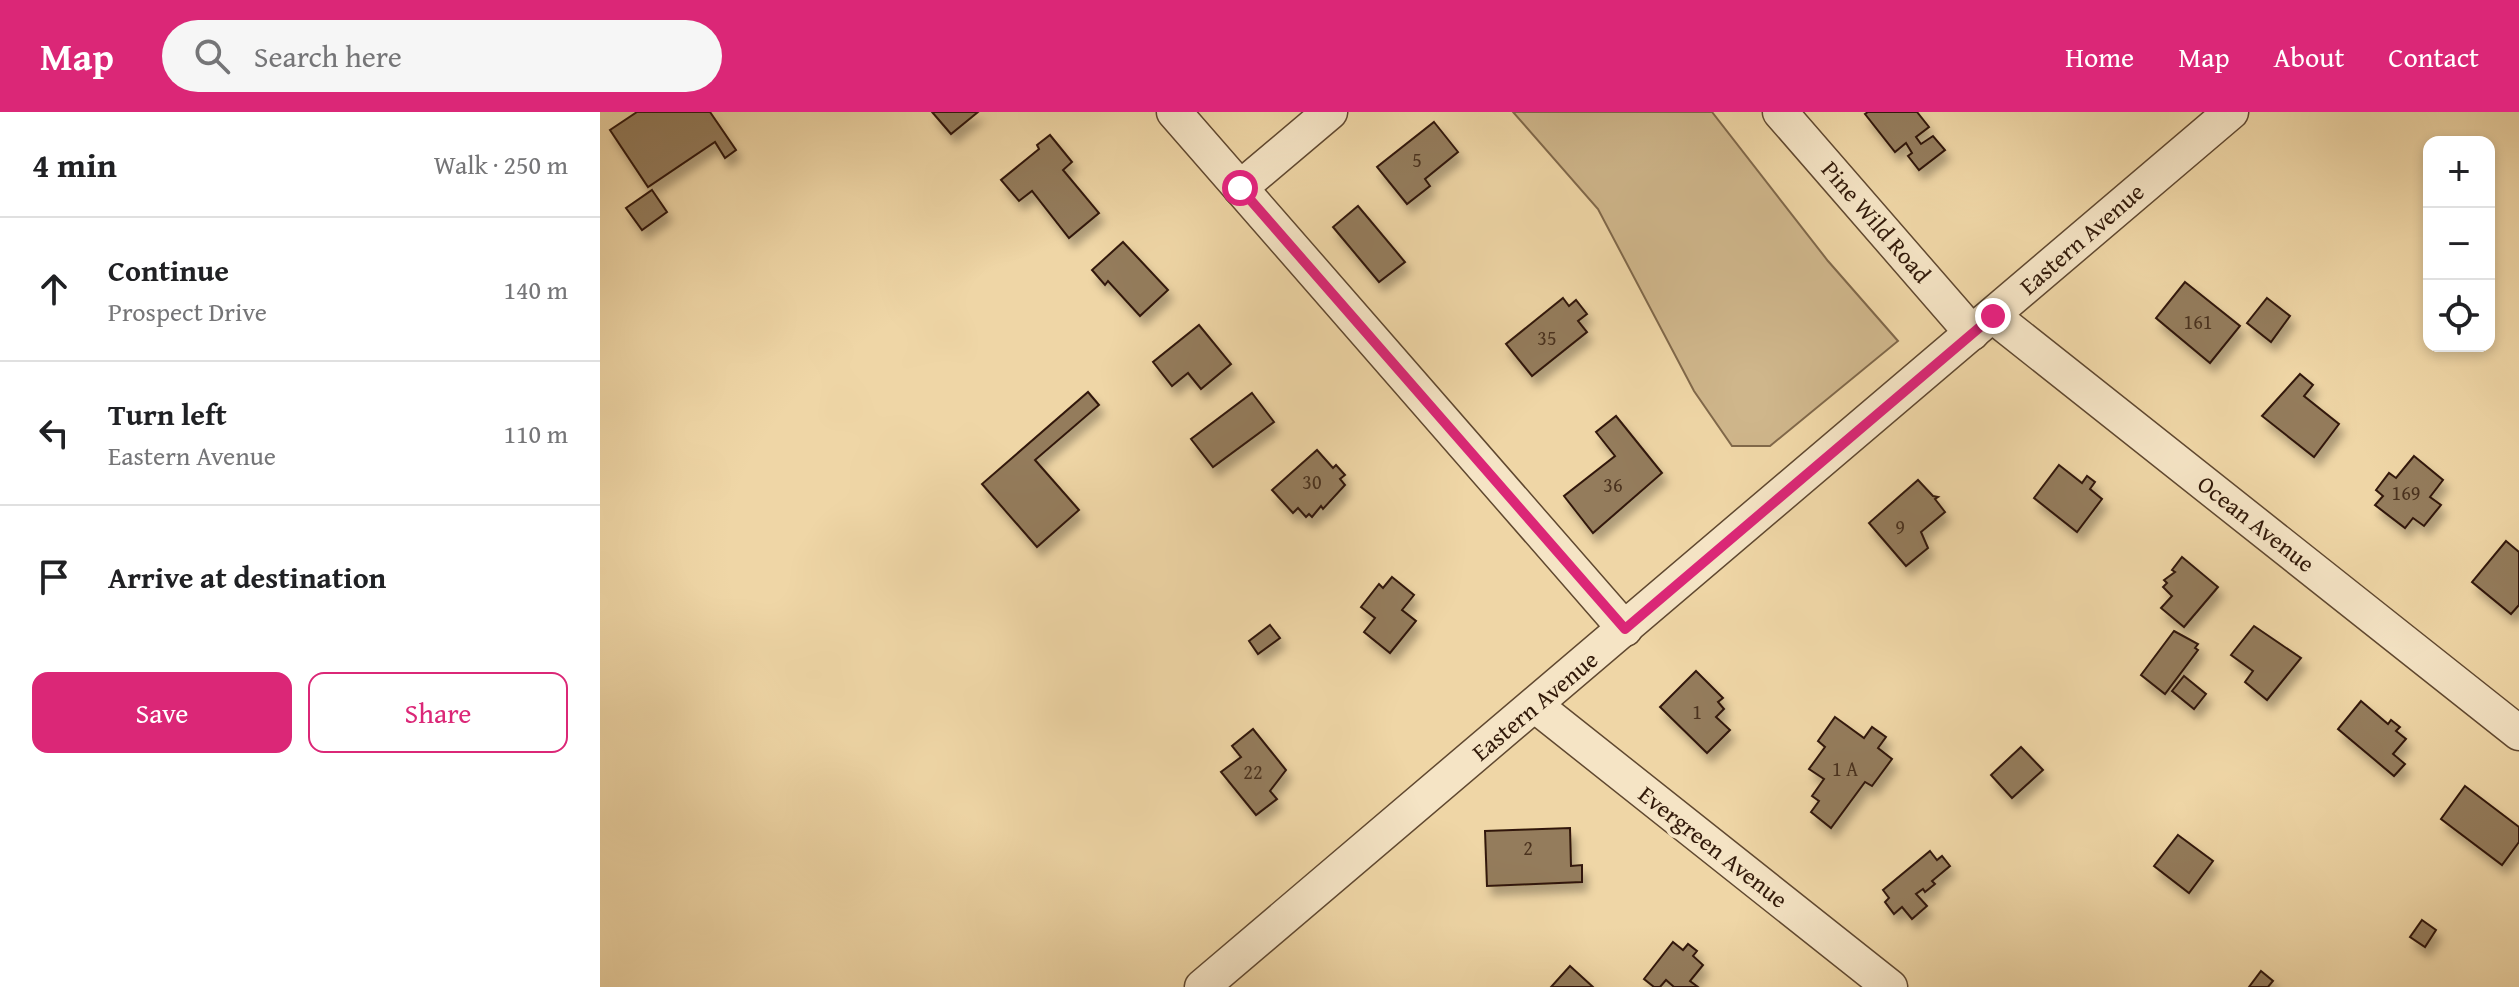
<!DOCTYPE html>
<meta charset="utf-8">
<style>
:root{--surface:#fff;--page:#f6f6f6;--text:#202124;--muted:#757577;--line:#e0e0e0;--accent:#db2777}
body{margin:0;font-family:"Gentium Book Plus",serif;background:var(--page);color:var(--text)}
.controls{position:absolute;right:24px;top:24px;display:grid;overflow:hidden;border-radius:16px;box-shadow:0 4px 12px #0003}
.controls button{width:72px;height:72px;display:grid;place-items:center;padding:0;border:0;border-bottom:2px solid var(--line);background:var(--surface);color:var(--text);font:40px sans-serif}
.stop{position:absolute;width:24px;height:24px;margin:-18px;border:6px solid #db2777;border-radius:50%;background:#fff}
.stop.end{background:#db2777;border-color:#fff;box-shadow:0 2px 8px #0008}
.list{margin:0;padding:0;list-style:none}
h2{display:flex;justify-content:space-between;align-items:center;height:104px;margin:0;padding:0 32px;font-size:34px}
h2 small{font-size:26px;font-weight:400;color:var(--muted)}
.list li{display:grid;grid-template-columns:52px 1fr auto;gap:24px;align-items:center;box-sizing:border-box;height:144px;padding:0 32px;border-top:2px solid var(--line)}
.list b{display:block;font-size:30px;white-space:nowrap}
.list p{margin:0;font-size:26px;white-space:nowrap;color:var(--muted)}
.list em{font-size:26px;font-style:normal;color:var(--muted)}
.actions{display:flex;gap:16px;padding:24px 32px}
.actions a{flex:1;padding:18px 0;border:2px solid var(--accent);border-radius:16px;text-align:center;font-size:28px;color:var(--accent)}
.actions .main{background:var(--accent);color:#fff}
.icon{flex:none;width:44px;height:44px;fill:none;stroke:currentColor;stroke-width:2;stroke-linecap:round;stroke-linejoin:round}
.map{position:relative;flex:none;width:1919px;height:875px;overflow:hidden}
header{display:flex;align-items:center;gap:48px;box-sizing:border-box;height:112px;padding:0 40px;background:var(--accent);color:#fff}
header strong{font-size:38px}
nav{display:flex;gap:44px;margin-inline-start:auto;font-size:28px}
.search{width:560px;height:72px;background:var(--page);display:flex;align-items:center;gap:20px;box-sizing:border-box;padding:0 28px;border-radius:44px;color:var(--muted);font-size:30px}
main{display:flex}
aside{flex:1;background:var(--surface)}
.map>svg:first-child{display:block}
.green{fill:#cfb68b;stroke:#80684a;stroke-width:2}
.building{fill:#947b5b;stroke:#311909;stroke-width:2;filter:url(#shadow)}
.lines{fill:none;stroke-linecap:round;stroke-linejoin:round}
.minor-casing{stroke:#604830;stroke-width:37}
.minor{stroke:#f5e4c5;stroke-width:34}
.route{stroke:#db2777;stroke-width:10}
.labels{text-anchor:middle;stroke-width:8;stroke-linejoin:round;paint-order:stroke}
.number-label{font-size:20px;fill:#4a321e}
.street-label{font-size:24px;fill:#311909;stroke:#f5e4c5}
</style>
<header>
<strong>Map</strong>
<div class="search"><svg class="icon" aria-label="search" viewBox="0 0 24 24"><circle cx="10" cy="10" r="6"/><path d="M15 15l6 6"/></svg>Search here</div>
<nav><a>Home</a><a>Map</a><a>About</a><a>Contact</a></nav>
</header>
<main>
<aside>
<h2>4 min<small>Walk · 250 m</small></h2>
<ul class="list">
<li><svg class="icon" aria-label="ahead" viewBox="0 0 24 24"><path d="M12 20V5M6 11l6-6 6 6"/></svg><div><b>Continue</b><p>Prospect Drive</p></div><em>140 m</em></li>
<li><svg class="icon" aria-label="left" viewBox="0 0 24 24"><path d="M17 20v-9H6M10 6l-5 5 5 5"/></svg><div><b>Turn left</b><p>Eastern Avenue</p></div><em>110 m</em></li>
<li><svg class="icon" aria-label="arrive" viewBox="0 0 24 24"><path d="M6 21V4h12l-3 4 3 4H6"/></svg><div><b>Arrive at destination</b></div></li>
</ul>
<div class="actions"><a class="main">Save</a><a>Share</a></div>
</aside>
<div class="map">
<svg width="1919" height="875" viewBox="0 0 1919 875">
<defs>
<filter id="shadow"><feDropShadow dx="5" dy="9" stdDeviation="4" flood-color="#0004"/></filter>
</defs>
<rect width="100%" height="100%" fill="#efd6a6"/>
<filter id="stains"><feTurbulence type="fractalNoise" baseFrequency=".0025" numOctaves="4"/><feColorMatrix values="0 0 0 0 .2 0 0 0 0 .09 0 0 0 0 .02 0 0 0 .5 -.17"/></filter>
<radialGradient id="worn" r=".72"><stop offset=".6" stop-color="#630" stop-opacity="0"/><stop offset="1" stop-color="#630" stop-opacity=".3"/></radialGradient>
<path class="green" d="M 913,0 L 1112,0 L 1228,149 L 1298,229 L 1170,334 L 1132,334 L 1094,279 L 998,97 Z"/>
<g class="building">
<path d="M 37,0 L 110,0 L 136,38 L 125,46 L 115,30 L 48,75 L 10,18 Z"/>
<path d="M 332,0 L 378,0 L 351,22 Z"/>
<path d="M 1268,0 L 1317,0 L 1329,15 L 1316,25 L 1321,32 L 1333,24 L 1345,38 L 1319,58 L 1308,44 L 1312,41 L 1306,31 L 1295,40 L 1265,2 Z"/>
<path d="M 834,10 L 858,40 L 825,67 L 830,74 L 807,92 L 777,55 Z"/>
<path d="M 450,23 L 472,50 L 463,58 L 499,101 L 469,126 L 432,79 L 419,89 L 401,68 L 439,37 L 437,33 Z"/>
<path d="M 52,78 L 67,100 L 42,118 L 26,96 Z"/>
<path d="M 758,94 L 805,150 L 779,170 L 733,115 Z"/>
<path d="M 523,130 L 568,178 L 540,204 L 508,169 L 505,173 L 492,158 Z"/>
<path d="M 1585,170 L 1640,214 L 1610,251 L 1556,206 Z"/>
<path d="M 963,186 L 969,194 L 976,188 L 987,202 L 978,209 L 987,220 L 932,264 L 906,232 Z"/>
<path d="M 1667,186 L 1690,204 L 1671,230 L 1647,211 Z"/>
<path d="M 599,213 L 631,252 L 601,277 L 588,261 L 572,274 L 553,250 Z"/>
<path d="M 1700,262 L 1713,273 L 1704,284 L 1739,312 L 1714,345 L 1662,304 Z"/>
<path d="M 488,280 L 499,293 L 435,348 L 479,398 L 437,435 L 382,372 Z"/>
<path d="M 652,281 L 674,310 L 613,355 L 591,327 Z"/>
<path d="M 1016,304 L 1062,361 L 993,421 L 964,384 L 1015,344 L 996,320 Z"/>
<path d="M 717,338 L 733,356 L 736,353 L 745,363 L 740,367 L 745,373 L 723,397 L 721,394 L 712,405 L 709,402 L 706,405 L 698,396 L 693,401 L 672,378 Z"/>
<path d="M 1814,344 L 1843,368 L 1830,385 L 1841,393 L 1824,414 L 1813,406 L 1805,416 L 1775,393 L 1783,384 L 1776,378 L 1789,361 L 1796,366 Z"/>
<path d="M 1459,353 L 1482,371 L 1487,364 L 1495,370 L 1490,377 L 1502,387 L 1477,420 L 1434,386 Z"/>
<path d="M 1318,368 L 1333,384 L 1338,385 L 1335,387 L 1345,400 L 1321,420 L 1328,436 L 1306,454 L 1269,411 Z"/>
<path d="M 1906,429 L 1919,440 L 1919,493 L 1911,502 L 1872,470 Z"/>
<path d="M 1582,445 L 1618,475 L 1584,515 L 1561,496 L 1572,484 L 1563,475 L 1567,471 L 1564,468 L 1575,460 L 1572,458 Z"/>
<path d="M 792,465 L 814,483 L 802,498 L 816,509 L 790,541 L 764,520 L 775,506 L 761,495 L 779,472 L 783,476 Z"/>
<path d="M 670,513 L 680,526 L 658,542 L 649,529 Z"/>
<path d="M 1654,514 L 1701,546 L 1667,588 L 1645,570 L 1653,559 L 1631,543 Z"/>
<path d="M 1574,519 L 1598,532 L 1595,536 L 1598,538 L 1565,582 L 1541,563 Z"/>
<path d="M 1096,559 L 1123,586 L 1118,590 L 1124,597 L 1116,605 L 1130,618 L 1107,641 L 1060,595 Z"/>
<path d="M 1584,564 L 1606,582 L 1594,597 L 1572,579 Z"/>
<path d="M 1761,589 L 1788,612 L 1791,608 L 1800,615 L 1796,619 L 1806,627 L 1793,642 L 1805,652 L 1794,664 L 1738,617 Z"/>
<path d="M 1235,605 L 1264,626 L 1272,615 L 1286,625 L 1278,636 L 1292,647 L 1272,674 L 1265,670 L 1231,716 L 1211,700 L 1219,689 L 1212,684 L 1224,667 L 1209,657 L 1225,635 L 1218,629 Z"/>
<path d="M 653,617 L 686,658 L 670,679 L 677,687 L 656,703 L 621,660 L 641,645 L 632,634 Z"/>
<path d="M 1421,635 L 1443,658 L 1412,686 L 1391,663 Z"/>
<path d="M 1865,674 L 1919,715 L 1919,730 L 1902,753 L 1841,707 Z"/>
<path d="M 970,716 L 971,754 L 982,753 L 982,770 L 887,774 L 885,719 Z"/>
<path d="M 1578,723 L 1613,749 L 1589,781 L 1554,754 Z"/>
<path d="M 1330,739 L 1337,748 L 1342,744 L 1350,754 L 1332,769 L 1335,772 L 1325,780 L 1323,777 L 1316,782 L 1327,794 L 1312,807 L 1302,795 L 1294,802 L 1285,790 L 1289,786 L 1283,778 Z"/>
<path d="M 1822,808 L 1836,818 L 1825,835 L 1810,825 Z"/>
<path d="M 1073,830 L 1083,838 L 1088,832 L 1097,839 L 1093,844 L 1103,853 L 1090,869 L 1098,875 L 1074,875 L 1066,868 L 1060,875 L 1054,875 L 1044,867 Z"/>
<path d="M 970,854 L 993,875 L 951,875 Z"/>
<path d="M 1661,859 L 1673,869 L 1668,875 L 1649,875 Z"/>
</g>
<g class="lines">
<g class="minor-casing">
<g id="minor">
<path d="M 574,0 L 1025,517"/>
<path d="M 1180,0 L 1372,221"/>
<path d="M 640,76 L 730,0"/>
<path d="M 1393,204 L 1919,621"/>
<path d="M 936,594 L 1290,875"/>
<path d="M 602,875 L 1631,0"/>
</g>
</g>
<use href="#minor" class="minor"/>
</g>
<g class="lines">
<path class="route" d="M 640,76 L 1025,517 L 1393,204"/>
</g>
<g class="labels">
<g class="number-label">
<text x="817" y="55">5</text>
<text x="1598" y="217">161</text>
<text x="947" y="233">35</text>
<text x="712" y="377">30</text>
<text x="1013" y="380">36</text>
<text x="1806" y="388">169</text>
<text x="1300" y="422">9</text>
<text x="1097" y="607">1</text>
<text x="1245" y="664">1 A</text>
<text x="653" y="667">22</text>
<text x="928" y="743">2</text>
</g>
<g class="street-label">
<text transform="translate(1276 110) rotate(49)" y="8">Pine Wild Road</text>
<text transform="translate(1482 127) rotate(-41)" y="8">Eastern Avenue</text>
<text transform="translate(1656 412) rotate(38)" y="8">Ocean Avenue</text>
<text transform="translate(935 594) rotate(-40)" y="8">Eastern Avenue</text>
<text transform="translate(1113 735) rotate(38)" y="8">Evergreen Avenue</text>
</g>
</g>
<rect width="100%" height="100%" filter="url(#stains)"/>
<rect width="100%" height="100%" fill="url(#worn)"/>
</svg>
<div class="controls">
<button>+</button>
<button>−</button>
<button><svg class="icon" aria-label="locate" viewBox="0 0 24 24"><circle cx="12" cy="12" r="6"/><path d="M12 2v4M12 18v4M2 12h4M18 12h4"/></svg></button>
</div>
<div class="stop" style="left:640px;top:76px"></div>
<div class="stop end" style="left:1393px;top:204px"></div>
</div>
</main>
